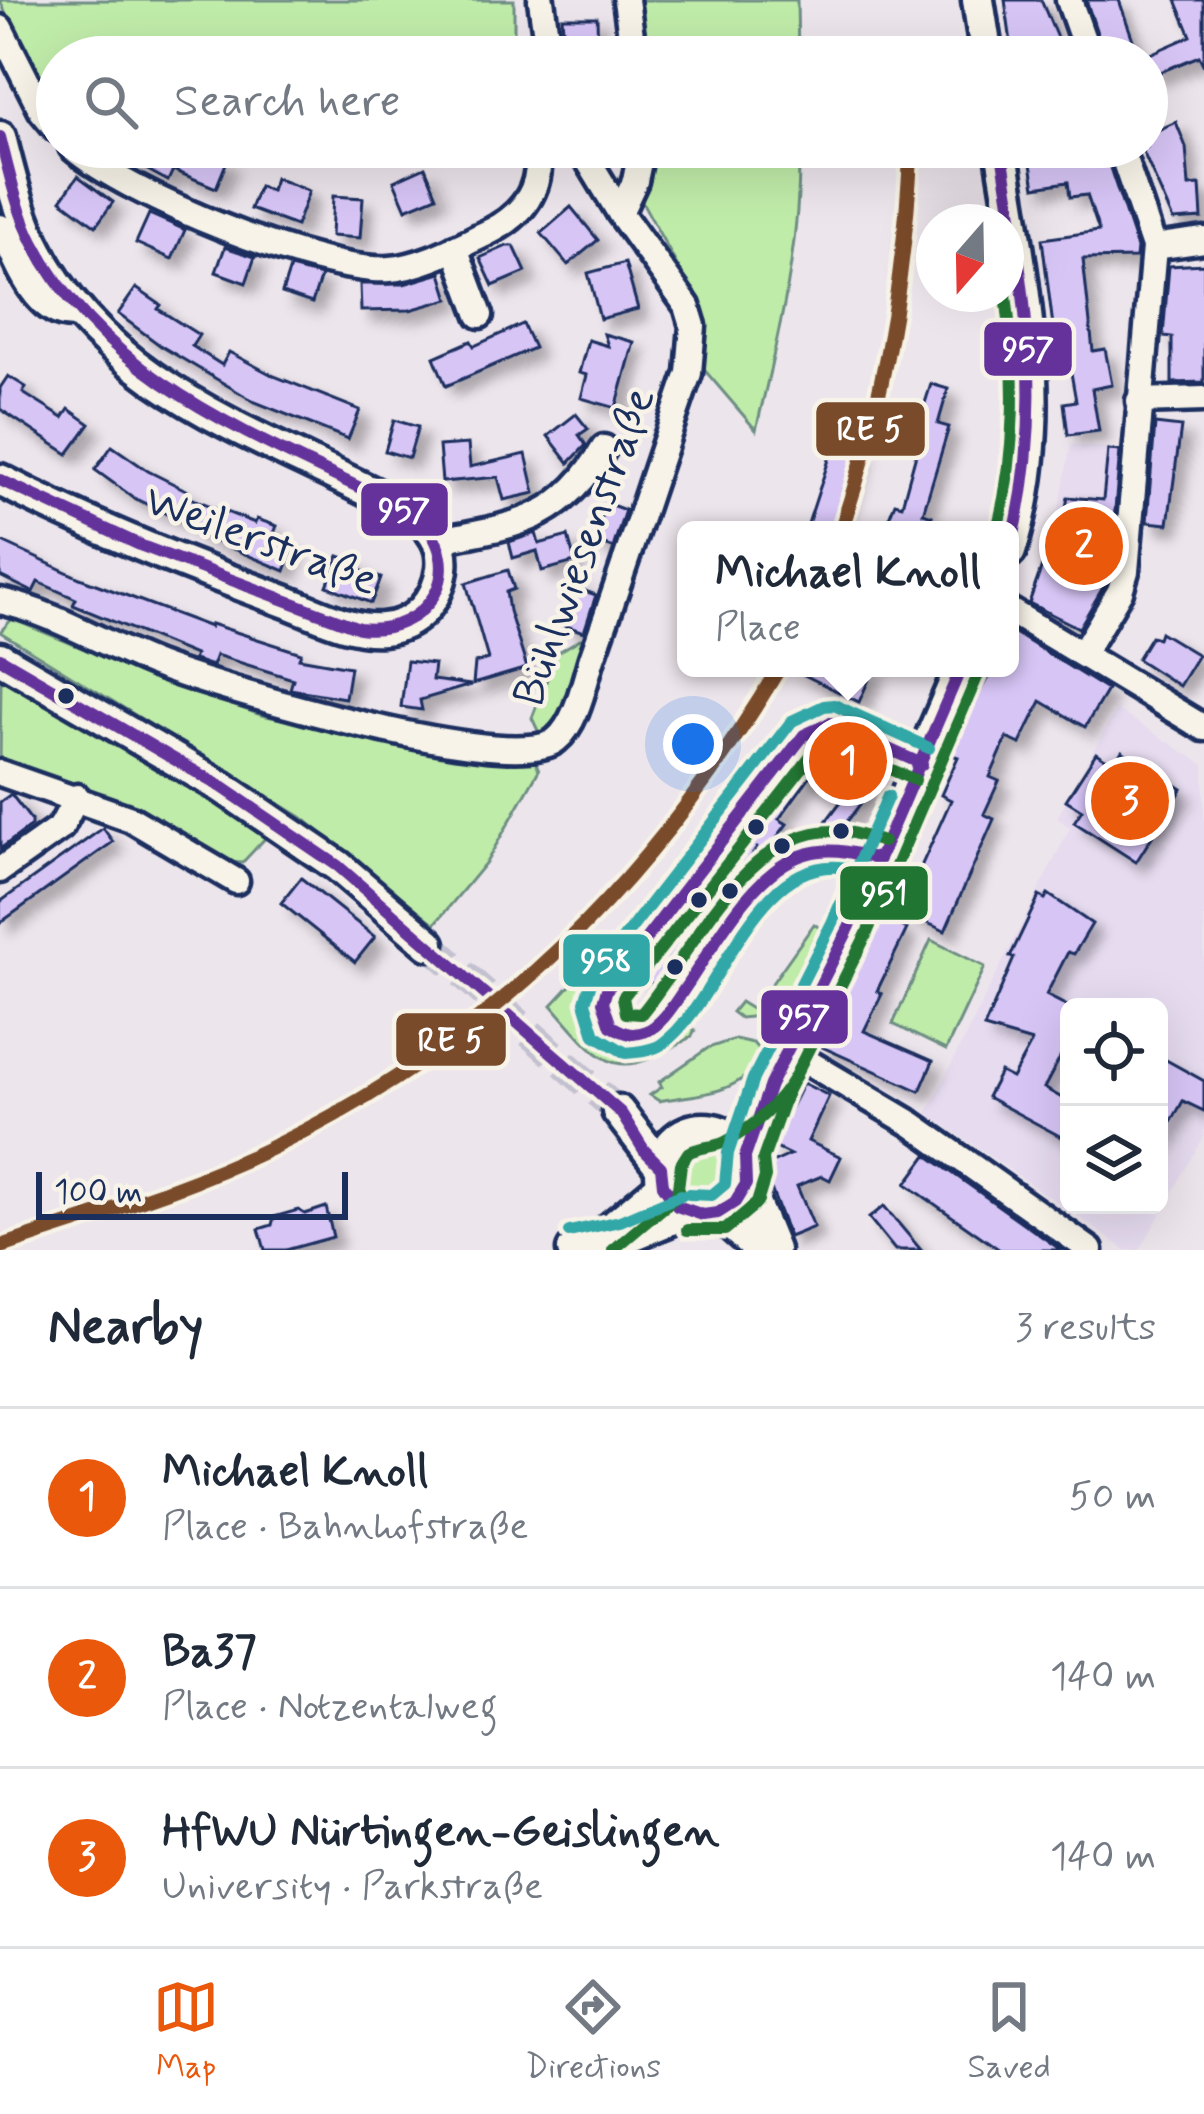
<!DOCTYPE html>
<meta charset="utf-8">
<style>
:root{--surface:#fff;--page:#f6f6f7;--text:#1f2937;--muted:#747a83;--line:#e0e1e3;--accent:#ea580c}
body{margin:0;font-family:Mynerve,sans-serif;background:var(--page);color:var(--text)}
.controls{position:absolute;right:36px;bottom:36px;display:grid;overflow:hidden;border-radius:18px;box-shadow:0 12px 48px #0002}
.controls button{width:108px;height:108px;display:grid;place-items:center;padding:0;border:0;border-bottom:3px solid var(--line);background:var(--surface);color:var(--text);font:60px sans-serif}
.compass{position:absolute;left:916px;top:204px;width:108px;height:108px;border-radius:50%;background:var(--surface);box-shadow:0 12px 48px #0002;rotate:200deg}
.scale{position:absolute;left:36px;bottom:30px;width:312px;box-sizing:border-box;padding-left:12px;border:6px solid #1b2f5e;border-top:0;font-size:33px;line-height:42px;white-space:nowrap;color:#1b2f5e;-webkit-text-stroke:9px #f7f3e8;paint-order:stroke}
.you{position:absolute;left:693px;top:744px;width:42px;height:42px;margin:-30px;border:9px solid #fff;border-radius:50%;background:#1a73e8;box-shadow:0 0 0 18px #1a73e833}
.badge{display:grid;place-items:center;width:78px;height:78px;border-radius:50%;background:var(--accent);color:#fff;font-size:39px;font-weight:700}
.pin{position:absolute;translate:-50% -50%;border:6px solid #fff;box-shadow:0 3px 12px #0006}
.popup{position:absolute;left:677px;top:521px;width:342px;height:156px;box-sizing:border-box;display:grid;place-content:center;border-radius:18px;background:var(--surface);filter:drop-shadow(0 3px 9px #0005);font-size:39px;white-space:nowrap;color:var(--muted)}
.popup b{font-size:45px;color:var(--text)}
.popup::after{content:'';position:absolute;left:50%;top:100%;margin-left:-24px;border:24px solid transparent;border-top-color:var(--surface)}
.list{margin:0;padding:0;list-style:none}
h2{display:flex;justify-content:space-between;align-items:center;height:156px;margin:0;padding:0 48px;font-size:51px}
h2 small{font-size:39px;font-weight:400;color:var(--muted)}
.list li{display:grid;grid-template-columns:78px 1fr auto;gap:36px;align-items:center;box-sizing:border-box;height:180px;padding:0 48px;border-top:3px solid var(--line)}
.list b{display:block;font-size:45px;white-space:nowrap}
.list p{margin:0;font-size:39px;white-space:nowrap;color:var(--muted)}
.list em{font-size:39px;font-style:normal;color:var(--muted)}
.icon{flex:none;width:66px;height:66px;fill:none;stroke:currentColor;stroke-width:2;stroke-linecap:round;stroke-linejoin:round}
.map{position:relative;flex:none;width:1204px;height:1250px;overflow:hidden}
.search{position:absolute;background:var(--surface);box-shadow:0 12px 48px #0002;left:36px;right:36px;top:36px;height:132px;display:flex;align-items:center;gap:30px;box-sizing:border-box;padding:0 42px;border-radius:66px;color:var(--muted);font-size:45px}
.sheet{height:696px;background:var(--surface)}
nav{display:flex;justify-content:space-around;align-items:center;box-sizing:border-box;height:168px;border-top:3px solid var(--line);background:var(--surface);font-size:33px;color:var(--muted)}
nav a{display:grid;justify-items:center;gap:6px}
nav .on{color:var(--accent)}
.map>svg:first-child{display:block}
.built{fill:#e6dbef;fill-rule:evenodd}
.green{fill:#c0eca9;stroke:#6e8e84;stroke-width:3}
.building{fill:#d7c5f6;stroke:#1b2f5e;stroke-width:3;filter:url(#shadow)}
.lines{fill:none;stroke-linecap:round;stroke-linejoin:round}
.tertiary-tunnel{stroke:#c3c1d0;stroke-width:30;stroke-dasharray:30 15;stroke-linecap:butt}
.minor-casing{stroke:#1b2f5e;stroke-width:33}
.tertiary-casing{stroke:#1b2f5e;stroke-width:39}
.minor{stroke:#f7f3e8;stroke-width:24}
.tertiary{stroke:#f7f3e8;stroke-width:30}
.bus-1-casing{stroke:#f7f3e8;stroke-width:21}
.bus-2-casing{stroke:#f7f3e8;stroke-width:21}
.bus-3-casing{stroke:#f7f3e8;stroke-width:21}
.bus-1{stroke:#64329a;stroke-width:12}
.bus-2{stroke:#217532;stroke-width:12}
.bus-3{stroke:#31a7a7;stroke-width:12}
.rail-1-casing{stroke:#f7f3e8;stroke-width:24}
.rail-1{stroke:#7a4b2a;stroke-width:15}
.bus-dot{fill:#1b2f5e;stroke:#f7f3e8;stroke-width:4.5}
.labels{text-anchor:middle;stroke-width:9;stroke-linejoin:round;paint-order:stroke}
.street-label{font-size:45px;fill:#1b2f5e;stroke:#f7f3e8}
.line-badge{stroke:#f7f3e8;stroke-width:4.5}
.badge-label{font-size:33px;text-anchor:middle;font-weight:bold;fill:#fff}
</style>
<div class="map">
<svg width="1204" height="1250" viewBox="0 0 1204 1250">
<defs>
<filter id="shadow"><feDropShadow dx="10" dy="10" stdDeviation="6" flood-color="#0004"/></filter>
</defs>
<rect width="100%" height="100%" fill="#ede5ec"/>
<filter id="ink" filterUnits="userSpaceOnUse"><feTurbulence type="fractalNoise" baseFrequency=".00833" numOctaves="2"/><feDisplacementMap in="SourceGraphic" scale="24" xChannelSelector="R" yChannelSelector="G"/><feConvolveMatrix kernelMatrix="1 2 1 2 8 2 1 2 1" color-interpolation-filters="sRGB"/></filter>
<g filter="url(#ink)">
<g class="built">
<path d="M 1071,444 L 1126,450 L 1119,569 L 1088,634 L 1027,604 L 1057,521 Z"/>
<path d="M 1116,709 L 1204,765 L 1204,1136 L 1140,1250 L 1126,1250 L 927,1113 L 1069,830 L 1070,827 L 1057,818 ZM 1069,1007 L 1159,1007 L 1159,1205 L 1069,1205 Z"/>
</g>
<g class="green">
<path d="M 0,0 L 514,0 L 514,57 L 160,57 L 148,50 L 144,57 L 57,57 L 57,110 L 24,57 Z"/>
<path d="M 640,0 L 797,0 L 798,57 L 648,57 Z"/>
<path d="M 655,147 L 799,147 C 801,244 779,335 756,430 L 701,366 L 707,320 L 641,200 Z"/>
<path d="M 12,619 L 148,675 L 261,715 L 496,759 L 535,761 L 539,770 L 487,861 L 435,924 L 301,817 L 0,632 Z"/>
<path d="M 580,639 L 585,640 L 560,714 L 540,735 L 532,718 L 557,653 Z"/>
<path d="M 1,676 L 7,679 L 270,833 L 242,863 L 228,862 L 84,790 L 0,764 Z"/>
<path d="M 797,719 L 701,859 L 591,997 C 578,1037 615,1059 650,1046 L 763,891 L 778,876 L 795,888 L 783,884 L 685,1022 L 695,1031 L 692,1036 C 615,1084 606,1068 552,1005 L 647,903 L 781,726 Z"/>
<path d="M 814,924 L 821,929 L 781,1014 L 740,1018 L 732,1012 L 740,1002 L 753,1010 Z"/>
<path d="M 931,940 L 985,967 L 946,1050 L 893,1024 Z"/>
<path d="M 735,1039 L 753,1043 L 759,1050 C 752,1095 695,1094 659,1101 L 650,1095 L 662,1087 L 659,1082 L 708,1048 Z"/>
<circle cx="703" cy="1173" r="30"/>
</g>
<g class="building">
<path d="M 1005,0 L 1041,0 L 1065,57 L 1013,57 Z"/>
<path d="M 1086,0 L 1119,0 L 1139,57 L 1105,57 Z"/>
<path d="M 1176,0 L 1204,0 L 1204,66 L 1199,56 L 1151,76 L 1147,57 L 1143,57 L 1191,36 Z"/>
<path d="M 562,17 L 597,17 L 598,53 L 565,54 Z"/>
<path d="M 1176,122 L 1186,147 L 1189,186 L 1200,185 L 1202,218 L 1173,220 L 1141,147 L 1147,147 L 1147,135 Z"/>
<path d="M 105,147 L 184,147 L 199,155 L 201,150 L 227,161 L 216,188 L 173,170 L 168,181 Z"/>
<path d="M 1028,147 L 1103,147 L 1137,248 L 1136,258 L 1083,259 L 1093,351 L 1105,349 L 1112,385 L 1092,389 L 1099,431 L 1068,435 L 1064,403 L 1076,401 L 1064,333 L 1054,334 L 1042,239 L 1099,231 L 1087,195 L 1070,197 L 1068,182 L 1035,187 Z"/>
<path d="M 425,167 L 437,196 L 406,209 L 394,181 Z"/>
<path d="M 78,176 L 113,202 L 96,226 L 61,200 Z"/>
<path d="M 275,178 L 309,191 L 296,226 L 250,209 L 259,186 L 271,191 Z"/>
<path d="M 333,196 L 363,198 L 360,238 L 331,236 Z"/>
<path d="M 571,207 L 598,240 L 568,265 L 541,233 Z"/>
<path d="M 149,214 L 185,230 L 172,259 L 136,243 Z"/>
<path d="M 507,246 L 514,246 L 526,272 L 493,286 L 480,258 Z"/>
<path d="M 225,247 L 255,257 L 246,283 L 216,272 Z"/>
<path d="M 625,263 L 638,309 L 600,319 L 588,273 Z"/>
<path d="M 1204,264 L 1204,382 L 1172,383 L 1172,337 L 1163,336 L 1169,266 Z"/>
<path d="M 290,268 L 321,276 L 312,303 L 282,293 Z"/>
<path d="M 441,273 L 449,299 L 410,310 L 361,311 L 360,284 L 404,284 Z"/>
<path d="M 136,288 L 161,305 L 158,309 L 199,335 L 192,346 L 222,365 L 229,352 L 274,376 L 360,410 L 348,439 L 255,402 L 161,346 L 118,314 Z"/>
<path d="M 523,324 L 534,348 L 446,386 L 434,357 L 471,341 L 474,346 Z"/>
<path d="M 604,334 L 634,342 L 616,408 L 581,398 L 587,375 L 579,373 L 588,340 L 608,346 Z"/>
<path d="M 8,376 L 26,387 L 23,393 L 63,418 L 69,409 L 90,424 L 68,454 L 0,409 L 0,388 Z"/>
<path d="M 931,384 L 948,389 L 938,424 L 949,427 L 923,513 L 932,516 L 926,530 L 884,530 L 895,503 L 902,505 L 919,443 L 913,441 Z"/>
<path d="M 576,414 L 588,429 L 579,435 L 586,445 L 569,463 L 548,436 Z"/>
<path d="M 394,420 L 418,427 L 409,458 L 385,451 Z"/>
<path d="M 1155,424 L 1181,427 L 1168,524 L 1147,522 Z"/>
<path d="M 835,441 L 862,449 L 840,517 L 835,530 L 806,530 Z"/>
<path d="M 468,444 L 470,467 L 526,454 L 535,493 L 504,500 L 498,477 L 442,482 L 439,446 Z"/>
<path d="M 112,446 L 148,471 L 188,491 L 185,496 L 255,523 L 257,519 L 277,526 L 272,538 L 294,546 L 285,571 L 191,531 L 193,527 L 134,498 L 95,470 Z"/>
<path d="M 1108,450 L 1120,451 L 1110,568 L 1105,584 L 1079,628 L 1029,603 L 1058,521 L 1063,523 L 1068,497 L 1103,500 Z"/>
<path d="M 606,503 L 625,510 L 613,548 L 593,541 Z"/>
<path d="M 536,533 L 539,544 L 568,536 L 575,562 L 542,571 L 537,551 L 513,558 L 509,542 Z"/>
<path d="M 0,541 L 80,578 L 210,627 L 211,624 L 301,653 L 299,658 L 350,667 L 345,698 L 290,689 L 293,679 L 216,655 L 212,666 L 197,661 L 193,660 L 195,655 L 73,605 L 76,599 L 38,582 L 33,592 L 0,576 Z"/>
<path d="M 339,556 L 356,562 L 354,568 L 381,578 L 371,603 L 327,586 Z"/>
<path d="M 508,570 L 514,589 L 506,592 L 509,611 L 527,668 L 473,684 L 475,663 L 488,659 L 466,583 Z"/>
<path d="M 579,578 L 582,590 L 596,595 L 584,632 L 563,625 Z"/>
<path d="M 1010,630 L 1107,690 L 1085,727 L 1041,701 L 1020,744 L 1007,738 L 990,777 L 999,781 L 984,814 L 994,819 L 945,931 L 901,911 L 951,800 L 941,795 L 958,757 L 952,755 L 979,694 L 993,668 L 1010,668 Z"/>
<path d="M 1160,632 L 1198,655 L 1179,686 L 1137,659 L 1151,636 L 1158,638 Z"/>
<path d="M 407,661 L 434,664 L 432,680 L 471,685 L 420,700 L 422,710 L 401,707 Z"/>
<path d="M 790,668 L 874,668 L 859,702 Z"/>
<path d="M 809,748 L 869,792 L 838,834 L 824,824 L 845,796 L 813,772 L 779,819 L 787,824 L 765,854 L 757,848 L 733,881 L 740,887 L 719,916 L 711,910 L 687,943 L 695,949 L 673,979 L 664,972 L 654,985 L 641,976 Z"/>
<path d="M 1122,751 L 1182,789 L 1136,862 L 1074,822 L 1082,810 L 1066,800 L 1096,753 L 1113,764 Z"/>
<path d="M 11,794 L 31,820 L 31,826 L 0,849 L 0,802 Z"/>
<path d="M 103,828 L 113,842 L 0,923 L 0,902 Z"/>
<path d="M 301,878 L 375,937 L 355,962 L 281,903 Z"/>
<path d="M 1048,894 L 1092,924 L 1074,954 L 1068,952 L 1046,995 L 1069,1007 L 1069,1041 L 1044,1088 L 1069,1102 L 1069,1141 L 987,1097 L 1000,1072 L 1012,1078 L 1032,1042 L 984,1028 L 1014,958 L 1010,957 L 1039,896 L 1045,899 Z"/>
<path d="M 881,916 L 907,929 L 877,991 L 882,994 L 864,1031 L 933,1061 L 920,1091 L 820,1046 Z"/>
<path d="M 1159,1056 L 1204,1081 L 1204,1111 L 1183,1101 L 1159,1144 Z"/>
<path d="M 803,1083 L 829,1096 L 808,1141 L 841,1157 L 830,1180 L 822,1176 L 797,1186 L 814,1227 L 789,1237 L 763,1167 L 790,1155 L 772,1146 Z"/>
<path d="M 927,1155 L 1061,1250 L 1000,1250 L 906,1184 Z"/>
<path d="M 884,1206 L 894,1218 L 921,1250 L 895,1250 L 869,1218 Z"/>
<path d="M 326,1207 L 333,1237 L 286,1250 L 265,1250 L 259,1229 L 272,1225 L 274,1217 L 298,1210 L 305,1214 Z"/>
</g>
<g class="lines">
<path class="tertiary-tunnel" d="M 429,944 L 618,1111"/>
<g class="minor-casing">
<g id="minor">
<path d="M 541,0 L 549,57"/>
<path d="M 626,0 L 634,57"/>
<path d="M 1069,0 L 1089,57"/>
<path d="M 0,28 L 42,111 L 57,129"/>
<path d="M 72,147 C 127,195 318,274 390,269 C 422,267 457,247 485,234 C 522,217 544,189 537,147"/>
<path d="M 620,213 L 635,181 L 642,147"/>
<path d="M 0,227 C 17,259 35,322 79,314"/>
<path d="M 1154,247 L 1204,240"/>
<path d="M 455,248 L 480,315"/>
<path d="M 1139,401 L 1204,399"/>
<path d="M 439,540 C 516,525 561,522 604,448"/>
<path d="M 0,601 C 56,613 106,646 160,666 C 218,688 514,776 556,740 C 577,723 584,683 592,658 C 626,563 656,468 689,373 L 693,326 L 687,306 L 620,213 L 580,147"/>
<path d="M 1010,611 L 1204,728"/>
<path d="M 1083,653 L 1120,591 L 1126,571 L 1154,247 L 1120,147"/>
<path d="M 0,773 L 131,819 L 236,881"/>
<path d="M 0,870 L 61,827 L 77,797"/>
<path d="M 789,1051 L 912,1124 L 1090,1250"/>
</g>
</g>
<g class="tertiary-casing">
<g id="tertiary">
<path d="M 978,0 L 987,57"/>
<path d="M 0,137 C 9,173 18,209 33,242 C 105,395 279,440 415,515 C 433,529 445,545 442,569 C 438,600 416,626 383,629 C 351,632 316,613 287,602 C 190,566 92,528 0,480"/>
<path d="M 1001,147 C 1022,281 1053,419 1010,551"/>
<path d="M 0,658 L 222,787 L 338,866 L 429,944"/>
<path d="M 618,1111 L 661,1167"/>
<circle cx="704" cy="1172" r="43"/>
<path d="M 745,1157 L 770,1085 L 850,926 L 961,668"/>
<path d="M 746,1184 L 773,1250"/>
<path d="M 718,1213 L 760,1250"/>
<path d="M 602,1236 L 663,1185"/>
<path d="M 573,1250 L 625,1238 L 688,1212"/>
</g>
</g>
<use href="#minor" class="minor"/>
<use href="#tertiary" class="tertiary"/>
<g class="bus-1-casing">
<g id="bus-1">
<path d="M 0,137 C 9,172 17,210 33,242 C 109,390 276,443 415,515 C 473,565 429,637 359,628 L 142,546 L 0,480"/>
<path d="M 1001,147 C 1024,289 1047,409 1010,551"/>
<path d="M 0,658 L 222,787 L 338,866 L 621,1113 L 644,1150 L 661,1167 L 663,1185 L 677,1206 L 703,1215 L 718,1213 L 735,1202 L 746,1184 L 745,1157 L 770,1085 L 850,926 L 961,668"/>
<path d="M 879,859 C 853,853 832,846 806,854 C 753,869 713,948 683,991 C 674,1004 661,1026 646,1031 C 631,1037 624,1033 611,1026 L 603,1002 L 607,989 L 804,735 L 830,723 L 922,764"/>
</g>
</g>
<g class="bus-2-casing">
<g id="bus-2">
<path d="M 997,530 C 1017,452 1016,373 1006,294"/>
<path d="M 883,842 C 869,838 853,831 838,831 C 744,827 693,953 641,1014 L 626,1013 L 623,997 L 816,750 L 830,743 L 915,780"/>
<path d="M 687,1230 L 725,1230 L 757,1203 L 765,1177 L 763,1159 L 787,1092 L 867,933 L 978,675"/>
<path d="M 613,1250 L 677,1196 L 681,1164 L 688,1153 C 700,1146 713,1148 725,1142 C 754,1128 779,1103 796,1075"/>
</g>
</g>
<g class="bus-3-casing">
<g id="bus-3">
<path d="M 875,876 C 863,874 850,868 839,867 C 752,860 720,1004 662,1044 C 652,1051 637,1052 626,1053 L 595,1035 L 585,1002 L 592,979 L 792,721 L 824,706 L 834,705 L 929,748"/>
<path d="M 689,1194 L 712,1195 L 725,1184 L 728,1153 L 753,1079 L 832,923 L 888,796"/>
<path d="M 569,1232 L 620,1221 L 681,1195"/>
</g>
</g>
<use href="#bus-1" class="bus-1"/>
<use href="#bus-2" class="bus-2"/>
<use href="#bus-3" class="bus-3"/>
<g class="rail-1-casing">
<g id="rail-1">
<path d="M 841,530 C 883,405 905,279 911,147"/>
<path d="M 0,1247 C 91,1216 186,1189 273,1147 C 497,1038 652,880 779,668"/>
</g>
</g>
<use href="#rail-1" class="rail-1"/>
</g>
</g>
<g class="bus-dot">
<circle cx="66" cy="696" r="10"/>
<circle cx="756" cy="827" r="10"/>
<circle cx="841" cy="831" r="10"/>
<circle cx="782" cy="846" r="10"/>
<circle cx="730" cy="891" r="10"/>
<circle cx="699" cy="900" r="10"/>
<circle cx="675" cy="967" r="10"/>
</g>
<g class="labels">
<g class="street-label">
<text transform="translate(262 538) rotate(20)" y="16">Weilerstraße</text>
<text transform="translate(582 546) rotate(-70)" y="16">Bühlwiesenstraße</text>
</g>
</g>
<g class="line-badge">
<rect x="982" y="320" width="92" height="58" rx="12" fill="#64329a"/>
<rect x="814" y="400" width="113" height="58" rx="12" fill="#7a4b2a"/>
<rect x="359" y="481" width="91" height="57" rx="12" fill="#64329a"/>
<rect x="838" y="864" width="92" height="58" rx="12" fill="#217532"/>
<rect x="561" y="932" width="91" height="57" rx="12" fill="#31a7a7"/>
<rect x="759" y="988" width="91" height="58" rx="12" fill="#64329a"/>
<rect x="394" y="1011" width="114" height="57" rx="12" fill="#7a4b2a"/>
</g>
<g class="badge-label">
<text x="1028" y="360">957</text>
<text x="870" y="440">RE 5</text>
<text x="404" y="521">957</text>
<text x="884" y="905">951</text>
<text x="606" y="972">958</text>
<text x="804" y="1028">957</text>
<text x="451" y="1051">RE 5</text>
</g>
</svg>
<div class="controls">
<button><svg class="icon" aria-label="locate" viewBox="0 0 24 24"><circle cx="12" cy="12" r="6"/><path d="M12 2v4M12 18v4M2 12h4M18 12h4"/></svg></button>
<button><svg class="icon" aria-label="layers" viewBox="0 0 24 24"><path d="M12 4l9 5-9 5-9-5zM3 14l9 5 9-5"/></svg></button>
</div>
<svg class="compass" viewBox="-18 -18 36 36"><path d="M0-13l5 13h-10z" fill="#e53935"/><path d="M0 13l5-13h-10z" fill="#747a83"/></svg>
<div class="scale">100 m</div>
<div class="you"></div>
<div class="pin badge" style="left:848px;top:761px">1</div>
<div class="popup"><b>Michael Knoll</b>Place</div>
<div class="pin badge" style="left:1084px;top:546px">2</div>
<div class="pin badge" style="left:1130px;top:801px">3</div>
<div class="search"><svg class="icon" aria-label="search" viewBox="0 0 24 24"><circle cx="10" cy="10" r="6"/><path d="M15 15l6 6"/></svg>Search here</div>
</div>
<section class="sheet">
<h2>Nearby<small>3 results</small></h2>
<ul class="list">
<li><span class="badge">1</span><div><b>Michael Knoll</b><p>Place · Bahnhofstraße</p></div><em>50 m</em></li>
<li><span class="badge">2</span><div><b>Ba37</b><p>Place · Notzentalweg</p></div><em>140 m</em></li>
<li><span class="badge">3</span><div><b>HfWU Nürtingen-Geislingen</b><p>University · Parkstraße</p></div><em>140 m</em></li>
</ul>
</section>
<nav>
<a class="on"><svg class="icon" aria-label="map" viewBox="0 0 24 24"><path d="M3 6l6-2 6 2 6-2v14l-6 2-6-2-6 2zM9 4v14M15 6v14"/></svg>Map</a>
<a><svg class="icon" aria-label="directions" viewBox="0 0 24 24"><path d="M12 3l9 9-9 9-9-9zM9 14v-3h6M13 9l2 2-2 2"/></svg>Directions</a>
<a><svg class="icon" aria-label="saved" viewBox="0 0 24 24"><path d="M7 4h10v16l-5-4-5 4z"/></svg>Saved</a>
</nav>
